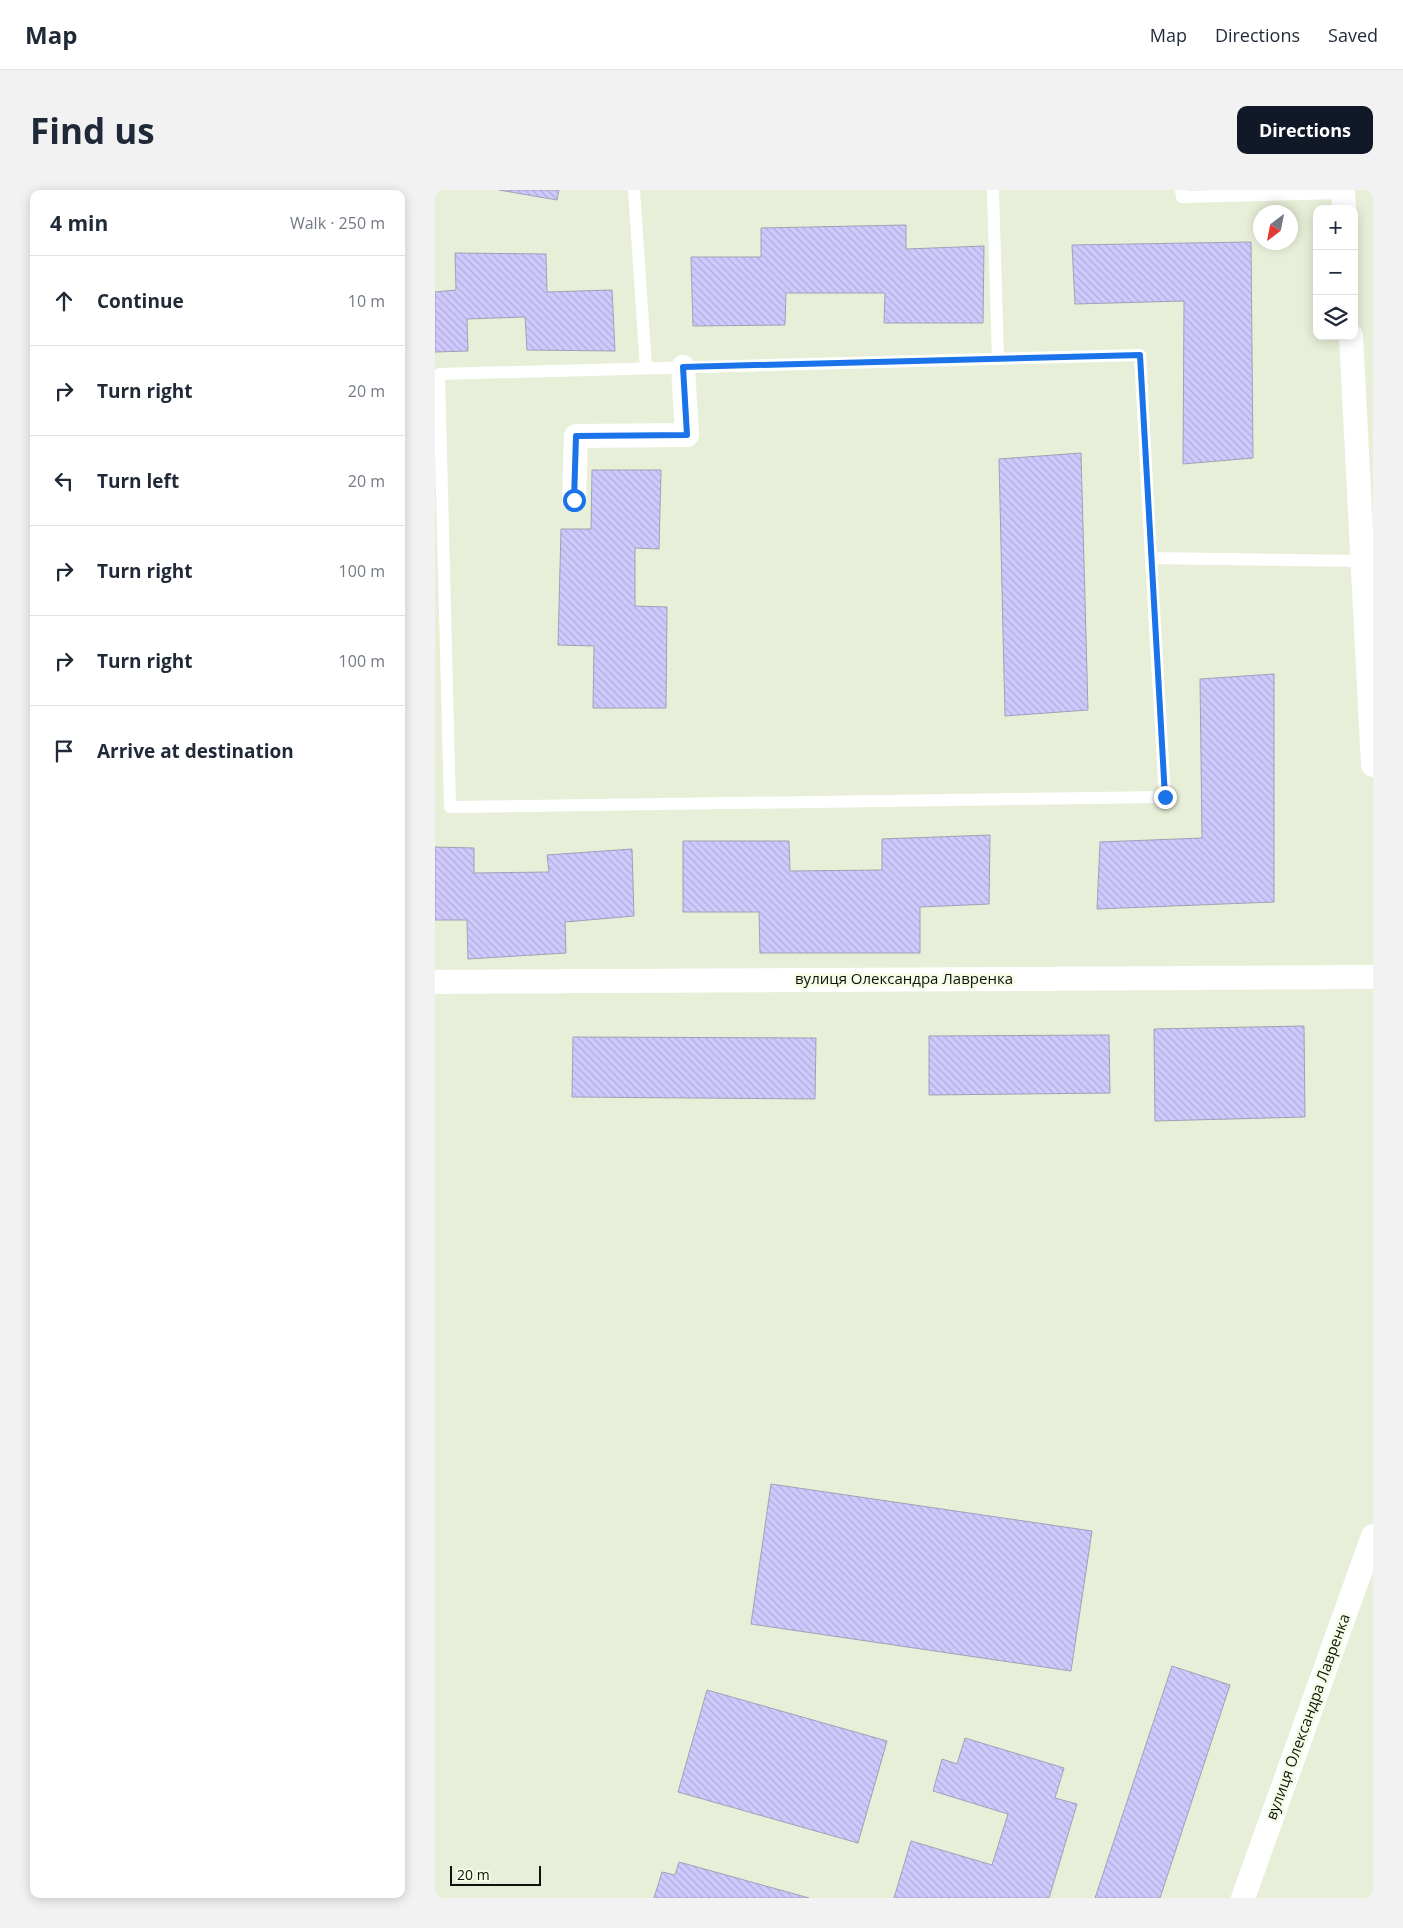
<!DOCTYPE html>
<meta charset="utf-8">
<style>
:root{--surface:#fff;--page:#f2f2f3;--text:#1f2937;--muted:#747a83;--line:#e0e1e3;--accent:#111827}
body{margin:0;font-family:"Open Sans",sans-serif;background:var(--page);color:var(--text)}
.controls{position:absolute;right:15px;top:15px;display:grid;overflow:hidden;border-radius:10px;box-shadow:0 2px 12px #0003}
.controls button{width:45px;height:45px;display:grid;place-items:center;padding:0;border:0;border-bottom:1px solid var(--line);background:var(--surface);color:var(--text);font:25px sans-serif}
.compass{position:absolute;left:818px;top:15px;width:45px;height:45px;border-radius:50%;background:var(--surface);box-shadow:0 2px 12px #0003;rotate:212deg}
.scale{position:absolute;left:15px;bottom:12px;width:91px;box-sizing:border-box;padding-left:5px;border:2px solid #0f120a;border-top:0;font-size:14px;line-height:18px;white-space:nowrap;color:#0f120a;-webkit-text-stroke:4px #f5fce5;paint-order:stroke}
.stop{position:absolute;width:15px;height:15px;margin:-11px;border:4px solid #1a73e8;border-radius:50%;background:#fff}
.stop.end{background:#1a73e8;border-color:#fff;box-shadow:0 1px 5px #0008}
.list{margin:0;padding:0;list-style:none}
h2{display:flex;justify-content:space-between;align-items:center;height:65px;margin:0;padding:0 20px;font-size:21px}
h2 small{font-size:16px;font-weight:400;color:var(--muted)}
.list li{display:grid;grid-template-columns:32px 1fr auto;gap:15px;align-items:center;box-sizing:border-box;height:90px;padding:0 20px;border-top:1px solid var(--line)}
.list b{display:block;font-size:19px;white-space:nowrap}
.list em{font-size:16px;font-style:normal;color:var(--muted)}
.icon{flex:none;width:28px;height:28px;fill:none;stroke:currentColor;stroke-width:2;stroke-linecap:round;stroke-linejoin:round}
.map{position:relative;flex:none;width:938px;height:1708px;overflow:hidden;border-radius:10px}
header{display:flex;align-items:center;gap:30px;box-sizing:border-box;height:70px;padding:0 25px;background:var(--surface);border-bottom:1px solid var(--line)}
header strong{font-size:24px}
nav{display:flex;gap:28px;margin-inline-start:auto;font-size:18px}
.intro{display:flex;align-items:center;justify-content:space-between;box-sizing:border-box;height:120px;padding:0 30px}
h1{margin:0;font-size:35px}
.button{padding:12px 22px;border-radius:10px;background:var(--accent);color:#fff;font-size:18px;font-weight:700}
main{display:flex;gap:30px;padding:0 30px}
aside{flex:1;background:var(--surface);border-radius:10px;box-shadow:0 2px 12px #0003}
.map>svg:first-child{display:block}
.building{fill:url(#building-back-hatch);stroke:#a2a0b6}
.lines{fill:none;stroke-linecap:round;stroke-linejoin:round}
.service{stroke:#fff;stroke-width:12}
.minor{stroke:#fff;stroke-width:24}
.route{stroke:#1a73e8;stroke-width:6}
.labels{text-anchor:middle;stroke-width:5;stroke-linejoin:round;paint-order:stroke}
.street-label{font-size:15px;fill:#0f120a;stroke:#f5fce5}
</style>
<header>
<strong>Map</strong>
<nav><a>Map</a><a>Directions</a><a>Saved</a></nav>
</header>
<div class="intro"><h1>Find us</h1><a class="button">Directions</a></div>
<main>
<aside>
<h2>4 min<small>Walk · 250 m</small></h2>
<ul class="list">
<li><svg class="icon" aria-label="ahead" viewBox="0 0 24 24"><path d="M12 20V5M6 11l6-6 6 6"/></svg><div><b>Continue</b></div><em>10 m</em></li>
<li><svg class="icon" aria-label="right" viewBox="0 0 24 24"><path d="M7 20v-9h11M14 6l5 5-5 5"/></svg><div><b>Turn right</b></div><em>20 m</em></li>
<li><svg class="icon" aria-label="left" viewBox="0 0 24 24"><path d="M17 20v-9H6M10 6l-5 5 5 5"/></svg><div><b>Turn left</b></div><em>20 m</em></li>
<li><svg class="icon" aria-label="right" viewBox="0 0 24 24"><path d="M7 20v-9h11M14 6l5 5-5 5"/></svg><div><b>Turn right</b></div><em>100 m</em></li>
<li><svg class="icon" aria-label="right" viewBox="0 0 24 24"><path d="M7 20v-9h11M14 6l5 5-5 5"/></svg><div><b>Turn right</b></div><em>100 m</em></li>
<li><svg class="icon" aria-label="arrive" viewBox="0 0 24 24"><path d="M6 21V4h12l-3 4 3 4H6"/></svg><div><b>Arrive at destination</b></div></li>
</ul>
</aside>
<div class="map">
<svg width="938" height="1708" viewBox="0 0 938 1708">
<defs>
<pattern id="building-back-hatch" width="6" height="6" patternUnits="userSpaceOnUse" patternTransform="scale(1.25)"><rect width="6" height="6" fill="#cfc9fd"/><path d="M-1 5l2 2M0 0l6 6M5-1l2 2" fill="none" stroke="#b1acd8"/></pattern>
</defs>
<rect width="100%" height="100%" fill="#e8efd8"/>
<g class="building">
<path d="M 64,0 L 124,0 L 122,10 Z"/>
<path d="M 471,35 L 471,59 L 549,56 L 548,133 L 449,133 L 450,103 L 351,103 L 350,135 L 258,136 L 256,67 L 326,67 L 326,38 Z"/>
<path d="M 816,52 L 818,268 L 748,274 L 749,111 L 640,114 L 637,55 Z"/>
<path d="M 20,63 L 111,64 L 112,102 L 177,100 L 180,161 L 92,160 L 90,127 L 32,129 L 33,161 L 0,162 L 0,102 L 21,100 Z"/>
<path d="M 646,263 L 653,520 L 570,526 L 564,269 Z"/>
<path d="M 157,280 L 226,280 L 224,359 L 200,358 L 200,416 L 232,417 L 231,518 L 158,518 L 159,456 L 123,455 L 126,339 L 156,339 Z"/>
<path d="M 839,484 L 839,712 L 662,719 L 665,652 L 767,648 L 765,489 Z"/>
<path d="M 555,645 L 554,714 L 485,717 L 485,763 L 325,763 L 324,722 L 248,722 L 248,651 L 354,651 L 355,681 L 447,680 L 447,649 Z"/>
<path d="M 0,657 L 39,658 L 39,683 L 114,682 L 112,665 L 197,659 L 199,726 L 130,732 L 131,763 L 33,769 L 32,730 L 0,730 Z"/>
<path d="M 869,836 L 870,927 L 720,931 L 719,839 Z"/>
<path d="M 674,845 L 675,903 L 494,905 L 494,846 Z"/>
<path d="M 138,847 L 381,848 L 380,909 L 137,907 Z"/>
<path d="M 336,1294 L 657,1341 L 636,1481 L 316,1434 Z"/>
<path d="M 737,1476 L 795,1495 L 725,1708 L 660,1708 Z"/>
<path d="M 272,1500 L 452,1551 L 423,1653 L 243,1602 Z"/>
<path d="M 530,1548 L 629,1578 L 620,1608 L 642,1614 L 614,1708 L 459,1708 L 476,1651 L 557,1675 L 573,1624 L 498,1601 L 507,1569 L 522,1574 Z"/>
<path d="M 244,1672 L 374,1708 L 219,1708 L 227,1682 L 240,1685 Z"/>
</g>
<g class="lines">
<g class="service">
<path d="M 199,0 L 211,178"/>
<path d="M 558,0 L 563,169"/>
<path d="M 746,0 L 747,7 L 908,3"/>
<path d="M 716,368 L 730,607 L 15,617 L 4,184 L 705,165 L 716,368 L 928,371"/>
</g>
<g class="minor">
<path d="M 908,0 L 909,19"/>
<path d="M 916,146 L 938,575"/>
<path d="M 139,310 L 141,246 L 252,245 L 248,177"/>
<path d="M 0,792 L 938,787"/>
<path d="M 808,1708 L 938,1346"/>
</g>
</g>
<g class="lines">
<path class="route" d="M 139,310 L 141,246 L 252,245 L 248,177 L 705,165 L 730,607"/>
</g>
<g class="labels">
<g class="street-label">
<text x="469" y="794">вулиця Олександра Лавренка</text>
<text transform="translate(873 1527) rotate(-70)" y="5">вулиця Олександра Лавренка</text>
</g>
</g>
</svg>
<div class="controls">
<button>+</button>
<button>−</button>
<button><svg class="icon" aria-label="layers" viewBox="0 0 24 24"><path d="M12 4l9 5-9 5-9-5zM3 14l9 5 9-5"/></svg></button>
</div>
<svg class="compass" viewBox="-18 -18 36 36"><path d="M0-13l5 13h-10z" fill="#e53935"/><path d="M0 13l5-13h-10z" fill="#747a83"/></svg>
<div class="scale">20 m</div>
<div class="stop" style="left:139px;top:310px"></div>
<div class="stop end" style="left:730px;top:607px"></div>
</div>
</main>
